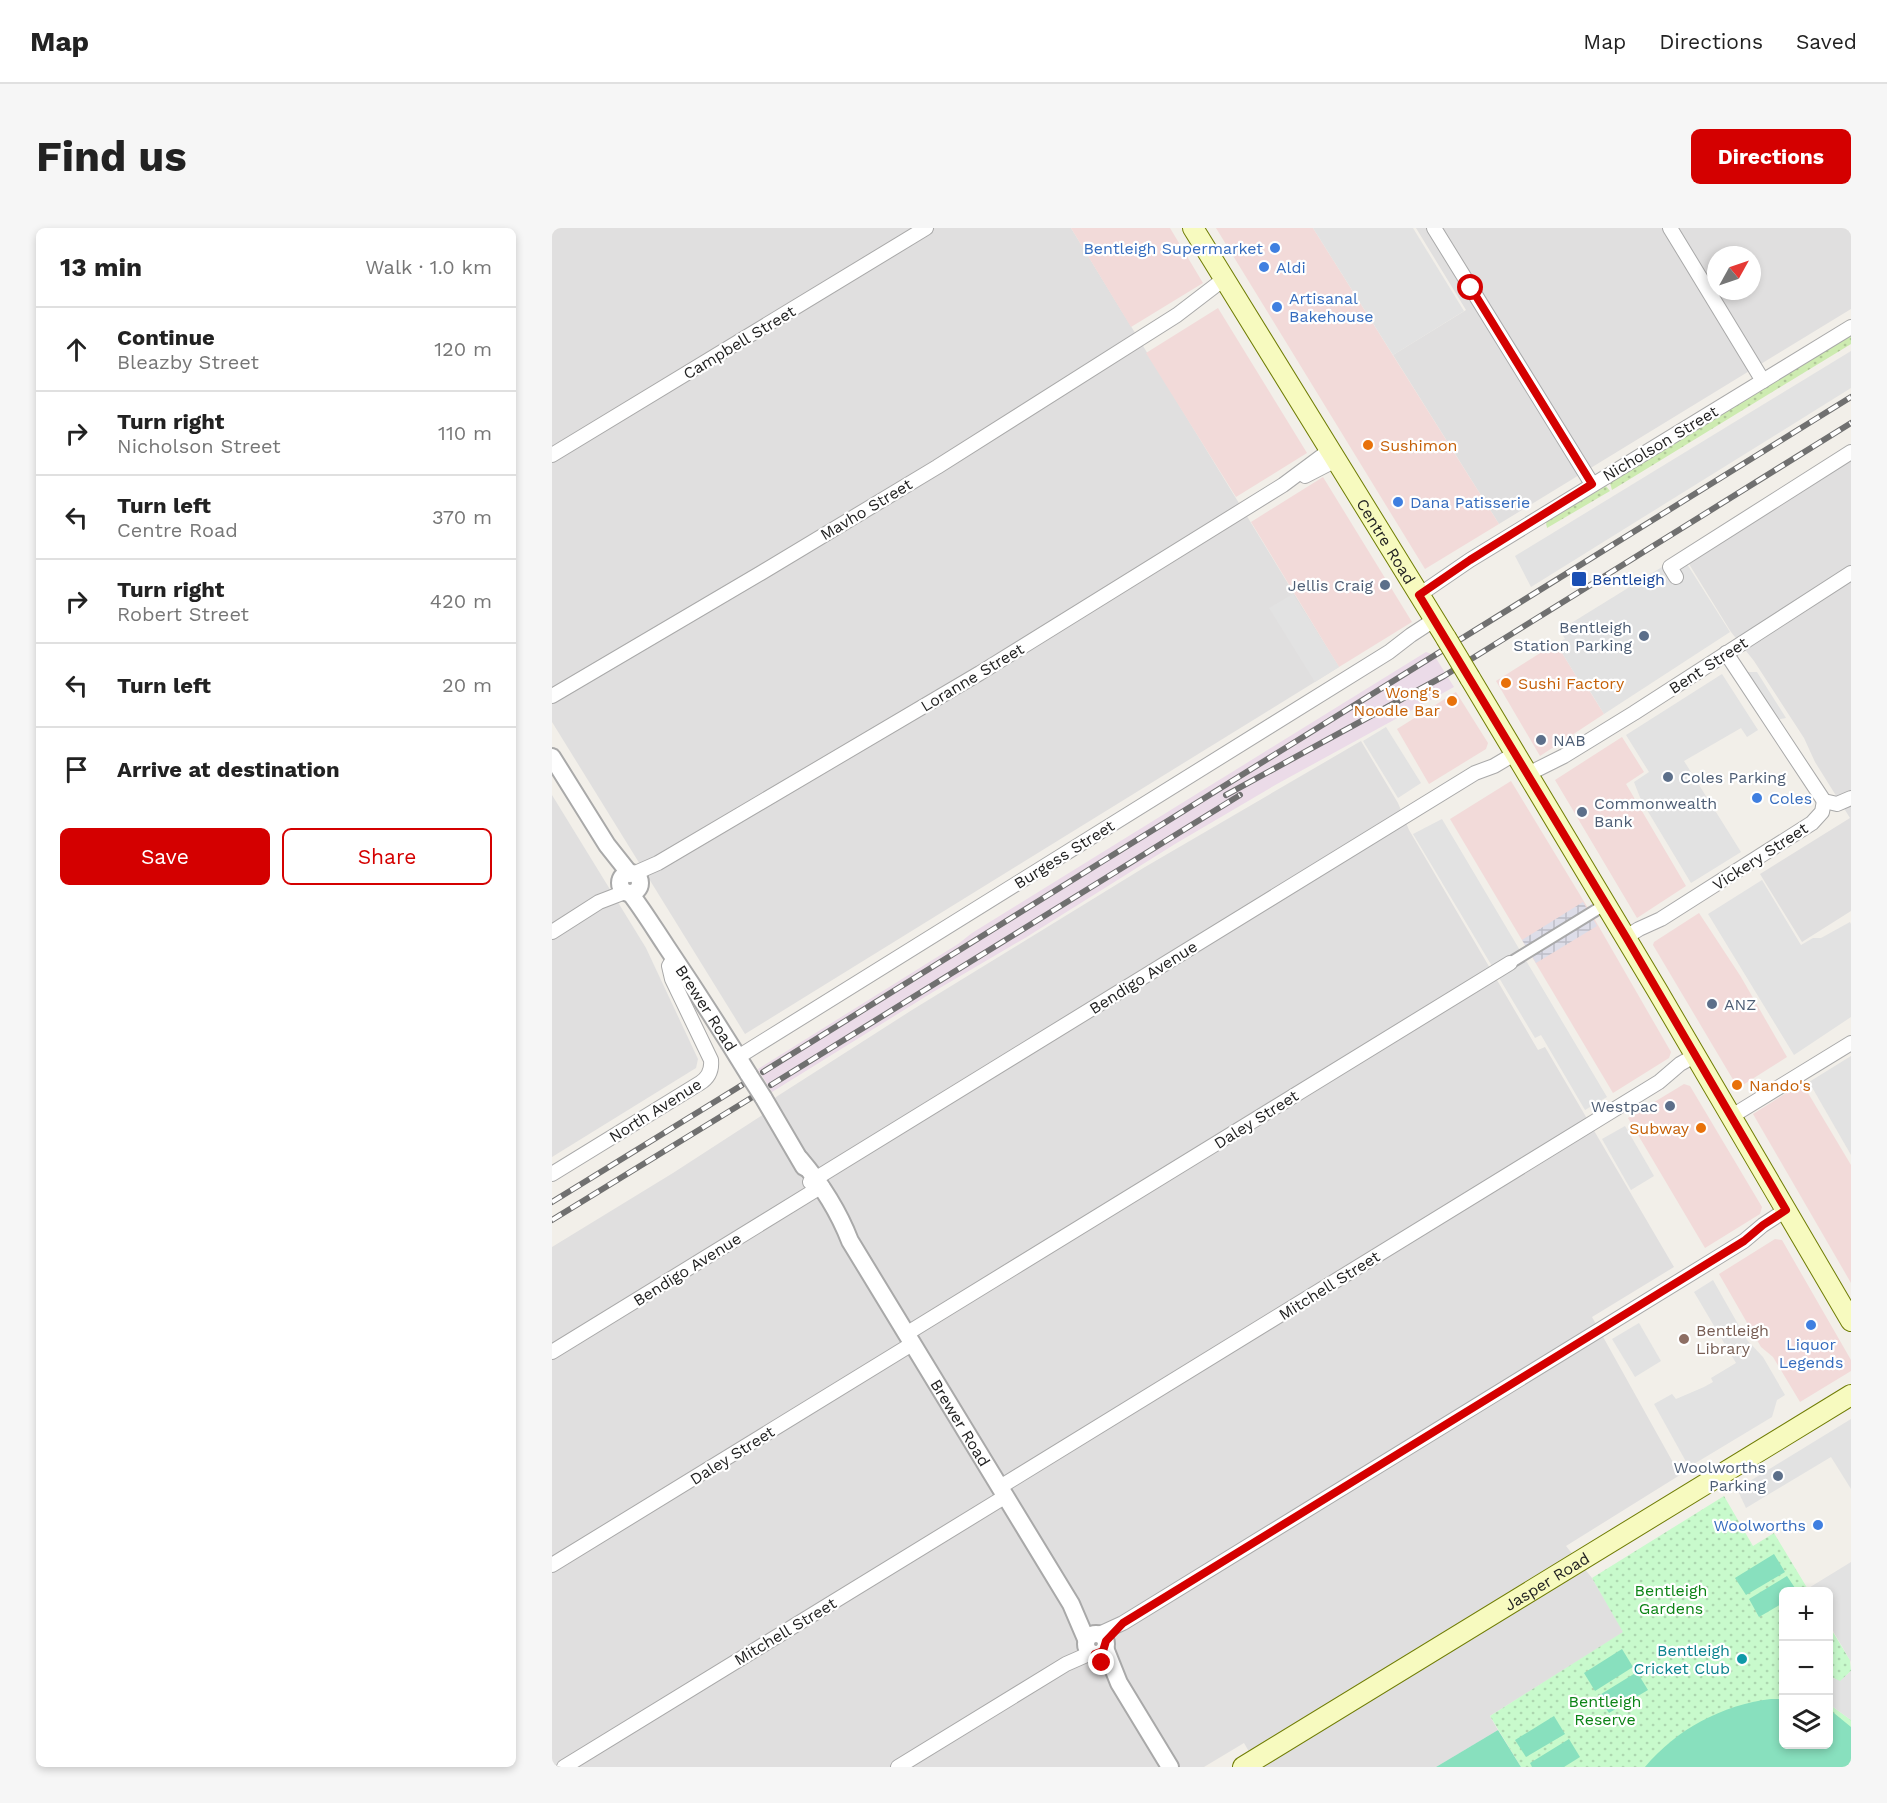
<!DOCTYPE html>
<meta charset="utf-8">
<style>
:root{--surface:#fff;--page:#f6f6f6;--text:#222;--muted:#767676;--line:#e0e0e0;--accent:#d40000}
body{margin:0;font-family:"Work Sans",sans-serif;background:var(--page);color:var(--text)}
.controls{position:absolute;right:18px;bottom:18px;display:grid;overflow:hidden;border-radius:9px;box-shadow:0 3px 9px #0003}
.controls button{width:54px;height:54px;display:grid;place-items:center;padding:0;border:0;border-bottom:2px solid var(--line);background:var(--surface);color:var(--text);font:30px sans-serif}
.compass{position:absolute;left:1155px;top:18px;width:54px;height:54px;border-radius:50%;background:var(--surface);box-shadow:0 3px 9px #0003;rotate:50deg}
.stop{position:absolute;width:18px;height:18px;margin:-14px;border:4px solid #d40000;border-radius:50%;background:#fff}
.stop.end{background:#d40000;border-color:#fff;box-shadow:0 2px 6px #0008}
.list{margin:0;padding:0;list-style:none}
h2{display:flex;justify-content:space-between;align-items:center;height:78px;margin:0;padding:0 24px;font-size:26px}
h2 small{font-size:20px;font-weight:400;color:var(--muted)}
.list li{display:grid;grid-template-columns:39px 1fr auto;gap:18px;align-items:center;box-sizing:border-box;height:84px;padding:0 24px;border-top:2px solid var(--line)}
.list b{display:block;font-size:22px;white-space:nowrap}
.list p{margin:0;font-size:20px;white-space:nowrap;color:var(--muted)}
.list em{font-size:20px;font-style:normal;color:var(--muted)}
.actions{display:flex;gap:12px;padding:18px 24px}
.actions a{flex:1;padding:14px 0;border:2px solid var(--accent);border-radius:9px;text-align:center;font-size:21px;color:var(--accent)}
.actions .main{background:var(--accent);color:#fff}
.icon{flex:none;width:33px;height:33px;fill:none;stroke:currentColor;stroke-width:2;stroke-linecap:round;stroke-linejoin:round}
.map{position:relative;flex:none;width:1299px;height:1539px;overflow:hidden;border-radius:9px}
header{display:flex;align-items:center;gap:36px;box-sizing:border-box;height:84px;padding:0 30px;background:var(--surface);border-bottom:2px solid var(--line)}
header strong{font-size:28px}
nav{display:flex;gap:33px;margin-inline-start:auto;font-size:21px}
.intro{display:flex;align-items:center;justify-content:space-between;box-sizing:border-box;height:144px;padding:0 36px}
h1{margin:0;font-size:42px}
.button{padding:15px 27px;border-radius:9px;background:var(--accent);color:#fff;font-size:21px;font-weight:700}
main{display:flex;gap:36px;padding:0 36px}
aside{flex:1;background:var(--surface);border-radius:9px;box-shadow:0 3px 9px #0003}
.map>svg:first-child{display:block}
.residential{fill:#e0dfdf;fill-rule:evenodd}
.commercial{fill:#f2dad9}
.railway{fill:#ebdbe8}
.grass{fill:url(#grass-dots)}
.park{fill:url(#park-dots)}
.pitch{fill:#88e0be}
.parking{fill:#e2e2e2}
.plaza{fill:url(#plaza-grid)}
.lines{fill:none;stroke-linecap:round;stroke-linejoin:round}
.pedestrian-casing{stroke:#a9a9a9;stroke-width:14}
.minor-casing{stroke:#a9a9a9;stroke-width:16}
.tertiary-casing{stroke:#a9a9a9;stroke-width:20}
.secondary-casing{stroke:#707d05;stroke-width:22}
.pedestrian{stroke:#fff;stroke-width:10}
.minor{stroke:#fff;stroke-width:14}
.tertiary{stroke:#fff;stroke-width:16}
.secondary{stroke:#f7fabf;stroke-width:20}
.rail-casing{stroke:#707070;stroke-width:6}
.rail{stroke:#fff;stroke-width:4;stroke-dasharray:11;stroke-linecap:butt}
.tertiary-bridge-casing{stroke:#a9a9a9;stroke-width:20;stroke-linecap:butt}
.secondary-bridge-casing{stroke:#707d05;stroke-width:22;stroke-linecap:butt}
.tertiary-bridge{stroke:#fff;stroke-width:16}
.secondary-bridge{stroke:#f7fabf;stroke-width:20}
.route{stroke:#d40000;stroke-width:8}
.shop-dot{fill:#3f7fe0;stroke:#fff;stroke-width:2}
.food-dot{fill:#e8710a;stroke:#fff;stroke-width:2}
.transit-dot{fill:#1a4fb4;stroke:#fff;stroke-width:2}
.service-dot{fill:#5c6f8a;stroke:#fff;stroke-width:2}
.education-dot{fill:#8d6e63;stroke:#fff;stroke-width:2}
.culture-dot{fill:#0f9aa8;stroke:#fff;stroke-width:2}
.labels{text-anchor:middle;stroke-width:4.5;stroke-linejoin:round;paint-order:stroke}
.shop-label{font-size:16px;fill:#366cbe;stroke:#fff;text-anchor:start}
.street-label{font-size:16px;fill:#222;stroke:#fff}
.food-label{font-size:16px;fill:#c56008;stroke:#fff;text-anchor:start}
.transit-label{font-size:16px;fill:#164399;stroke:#fff;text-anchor:start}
.service-label{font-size:16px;fill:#4e5e75;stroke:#fff;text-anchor:end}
.education-label{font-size:16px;fill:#785e54;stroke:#fff;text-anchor:start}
.park-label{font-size:16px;fill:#0c8416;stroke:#fff}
.culture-label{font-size:16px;fill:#0d838f;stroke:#fff;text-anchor:end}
</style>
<header>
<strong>Map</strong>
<nav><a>Map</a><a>Directions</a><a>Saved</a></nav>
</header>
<div class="intro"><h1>Find us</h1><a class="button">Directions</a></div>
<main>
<aside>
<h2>13 min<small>Walk · 1.0 km</small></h2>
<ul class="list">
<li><svg class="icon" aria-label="ahead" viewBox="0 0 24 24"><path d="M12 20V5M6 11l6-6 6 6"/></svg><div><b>Continue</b><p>Bleazby Street</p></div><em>120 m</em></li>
<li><svg class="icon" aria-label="right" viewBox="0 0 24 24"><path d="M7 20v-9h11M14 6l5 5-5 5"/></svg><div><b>Turn right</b><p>Nicholson Street</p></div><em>110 m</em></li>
<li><svg class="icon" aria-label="left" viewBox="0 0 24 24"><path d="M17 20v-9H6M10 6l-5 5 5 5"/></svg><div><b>Turn left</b><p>Centre Road</p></div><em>370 m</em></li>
<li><svg class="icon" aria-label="right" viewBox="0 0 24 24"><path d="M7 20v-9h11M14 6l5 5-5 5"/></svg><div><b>Turn right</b><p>Robert Street</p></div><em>420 m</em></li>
<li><svg class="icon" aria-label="left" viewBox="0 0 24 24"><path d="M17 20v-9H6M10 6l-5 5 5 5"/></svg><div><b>Turn left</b></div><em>20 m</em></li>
<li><svg class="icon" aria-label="arrive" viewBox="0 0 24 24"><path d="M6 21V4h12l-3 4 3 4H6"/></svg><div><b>Arrive at destination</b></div></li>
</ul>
<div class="actions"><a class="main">Save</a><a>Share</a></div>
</aside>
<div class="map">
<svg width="1299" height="1539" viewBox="0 0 1299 1539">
<defs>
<pattern id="grass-dots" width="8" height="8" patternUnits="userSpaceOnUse" patternTransform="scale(1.5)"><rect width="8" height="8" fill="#cdebb0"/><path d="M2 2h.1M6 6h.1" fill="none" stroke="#b0c997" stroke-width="1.8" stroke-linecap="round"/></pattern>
<pattern id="park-dots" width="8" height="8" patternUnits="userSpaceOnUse" patternTransform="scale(1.5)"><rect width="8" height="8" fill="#c8facc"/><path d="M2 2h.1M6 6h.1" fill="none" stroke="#acd6af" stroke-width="1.8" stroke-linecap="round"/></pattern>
<pattern id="plaza-grid" width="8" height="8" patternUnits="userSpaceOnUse" patternTransform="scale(1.5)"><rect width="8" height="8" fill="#dddde8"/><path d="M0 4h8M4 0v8" fill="none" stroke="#bdbdc7"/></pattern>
</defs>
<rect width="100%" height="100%" fill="#f2efe9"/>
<g class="residential">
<path d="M 0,0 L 519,0 L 787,439 L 193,806 L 0,494 Z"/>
<path d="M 864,0 L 1299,0 L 1299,81 L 947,296 L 841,127 L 914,82 ZM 1164,27 L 1200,27 L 1200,63 L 1164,63 Z"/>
<path d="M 1299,231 L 1299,683 L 1250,714 L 1208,646 L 1298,590 L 1263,534 L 1252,510 L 1202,433 L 1179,404 L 1137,336 Z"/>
<path d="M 809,513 L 846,575 L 857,602 L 986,822 L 993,819 L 1122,1039 L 1040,1089 L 1128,1247 L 1014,1318 L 1040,1350 L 1072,1404 L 938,1488 L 946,1502 L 884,1539 L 706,1539 L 692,1515 L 652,1539 L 0,1539 L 0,1019 L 121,945 L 212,886 L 224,869 L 360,782 L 593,639 Z"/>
<path d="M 0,567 L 94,720 L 146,831 L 144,840 L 0,929 Z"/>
</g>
<g class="commercial">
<path d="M 519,0 L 618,0 L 651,55 L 579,99 Z"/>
<path d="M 664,0 L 761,0 L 947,296 L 873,341 Z"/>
<path d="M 666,80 L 755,225 L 684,269 L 594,125 Z"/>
<path d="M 771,249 L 860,394 L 787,439 L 699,294 Z"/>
<path d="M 1004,415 L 1029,456 L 1032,454 L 1052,486 L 988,528 L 944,453 Z"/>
<path d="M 904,464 L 936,515 L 934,521 L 877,556 L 845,501 Z"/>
<path d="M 1070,509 L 1092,544 L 1074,556 L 1134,658 L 1085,690 L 1003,552 Z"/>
<path d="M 959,553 L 1039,685 L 1119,824 L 1117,830 L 1061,865 L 898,591 Z"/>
<path d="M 1147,685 L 1189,749 L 1235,829 L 1186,860 L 1101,717 L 1102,714 Z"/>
<path d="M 1250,855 L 1299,937 L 1299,1055 L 1201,886 Z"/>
<path d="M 1132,856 L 1138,858 L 1210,979 L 1208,986 L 1153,1020 L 1076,890 Z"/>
<path d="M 1223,1011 L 1230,1012 L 1299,1132 L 1299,1143 L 1248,1174 L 1221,1129 L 1209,1119 L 1167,1046 Z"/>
</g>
<path class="railway" d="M 874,424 L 882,427 L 902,459 L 725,556 L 623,616 L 473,710 L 381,764 L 220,864 L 206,841 L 406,716 L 420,705 Z"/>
<g class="grass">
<path d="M 1299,107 L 1299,116 L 1060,262 L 1058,255 Z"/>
<path d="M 1054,258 L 1058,263 L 995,300 L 994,294 Z"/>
</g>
<g class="park">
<path d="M 1172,1268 L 1201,1318 L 1222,1305 L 1257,1363 L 1232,1364 L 1232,1516 L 1276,1516 L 1277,1476 L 1299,1492 L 1299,1539 L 969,1539 L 938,1488 L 1071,1404 L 1040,1350 Z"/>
<path d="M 1276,1396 L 1298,1432 L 1299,1443 L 1288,1454 L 1280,1449 L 1277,1451 Z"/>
</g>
<g class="pitch">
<path d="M 1222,1326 L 1233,1344 L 1194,1367 L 1183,1350 Z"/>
<path d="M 1235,1348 L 1245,1363 L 1232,1364 L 1231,1375 L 1207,1389 L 1197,1371 Z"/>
<path d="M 1070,1421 L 1081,1439 L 1043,1463 L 1032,1445 Z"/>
<path d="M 1085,1444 L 1096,1462 L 1057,1485 L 1046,1468 Z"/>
<path d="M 1219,1471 L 1231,1471 L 1232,1516 L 1276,1516 L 1277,1481 L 1299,1499 L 1299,1539 L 1093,1539 C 1125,1501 1170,1477 1219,1471 Z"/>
<path d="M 1002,1488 L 1013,1506 L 974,1529 L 963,1512 Z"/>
<path d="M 946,1502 L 969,1539 L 884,1539 Z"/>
<path d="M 1017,1511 L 1028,1529 L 1012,1539 L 980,1539 L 978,1535 Z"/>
</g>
<g class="parking">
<path d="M 761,0 L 861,0 L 912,83 L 841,127 Z"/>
<path d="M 1299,123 L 1299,160 L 979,359 L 963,328 Z"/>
<path d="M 1135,336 L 1178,404 L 1052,486 L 1033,455 L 1029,456 L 1004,415 L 1013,411 L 1008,402 L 1110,339 L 1126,341 Z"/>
<path d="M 741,366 L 787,439 L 763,454 L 717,380 Z"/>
<path d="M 1194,444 L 1205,444 L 1234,490 L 1224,492 Z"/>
<path d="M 1170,446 L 1206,502 L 1195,509 L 1189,500 L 1132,533 L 1189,624 L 1139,655 L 1089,572 L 1082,554 L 1097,544 L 1074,507 Z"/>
<path d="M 834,499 L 869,555 L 846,570 L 811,513 Z"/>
<path d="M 890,591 L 1055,869 L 1033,882 L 989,807 L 983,810 L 861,606 Z"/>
<path d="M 1210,652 L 1249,717 L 1261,710 L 1269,710 L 1298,694 L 1299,696 L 1299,789 L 1242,827 L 1156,686 Z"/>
<path d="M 1299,828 L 1299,927 L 1257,854 Z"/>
<path d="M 1073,898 L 1102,948 L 1079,962 L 1050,911 Z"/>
<path d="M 1161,1052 L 1195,1112 L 1211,1129 L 1233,1167 L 1225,1172 L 1220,1189 L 1137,1239 L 1102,1176 L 1120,1166 L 1124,1171 L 1152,1159 L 1161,1154 L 1159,1150 L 1184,1135 L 1142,1064 Z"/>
<path d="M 1087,1095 L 1109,1133 L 1083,1149 L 1060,1111 Z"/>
<path d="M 1299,1191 L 1299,1261 L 1279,1229 L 1194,1280 L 1185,1261 Z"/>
<path d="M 1299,1334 L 1299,1434 L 1277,1396 L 1276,1364 L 1257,1363 L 1255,1361 Z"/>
<path d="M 1299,1443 L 1299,1492 L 1277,1476 L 1276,1451 L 1279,1449 L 1288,1453 Z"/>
</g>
<path class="plaza" d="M 1031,674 L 1045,698 L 984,735 L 970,712 Z"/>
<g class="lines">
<g class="pedestrian-casing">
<path id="pedestrian" d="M 958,735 L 1054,676"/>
</g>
<g class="minor-casing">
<g id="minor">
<path d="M 882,0 L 1040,256"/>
<path d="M 1118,0 L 1211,153"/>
<path d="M 0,227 L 374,0"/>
<path d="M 753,248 L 784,232"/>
<path d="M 1124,349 L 1118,339 L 1299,224"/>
<path d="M 867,367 L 918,332 L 1299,99"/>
<path d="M 1174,425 L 1272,573 L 1285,576 L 1299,570"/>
<path d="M 0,468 L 209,345 L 385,239 L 625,87 L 672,51"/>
<path d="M 976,546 L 1012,528 L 1082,485 L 1299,345"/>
<path d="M 81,646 L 106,635 L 428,445 L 731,257 L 778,222"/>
<path d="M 0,704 L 47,674 L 73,664"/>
<path d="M 1074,709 L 1087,701 L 1109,691 L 1260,595 L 1270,584 L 1272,573"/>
<path d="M 186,829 L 837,424 L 859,407 L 882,392"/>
<path d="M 1180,888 L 1299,815"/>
<path d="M 0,946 L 148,855 C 156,850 160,842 159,832 L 120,751 L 117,738 L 122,730"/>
<path d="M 258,954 L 923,545 L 942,538 L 964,525"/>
<path d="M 354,1106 L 958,735"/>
<path d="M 0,1124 L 270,958"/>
<path d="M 448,1259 L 1107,854 L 1128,836 L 1144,827"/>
<path d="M 0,1337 L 360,1116"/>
<path d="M 547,1406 L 571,1395 L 1158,1034 L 1192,1013 L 1211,997 L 1234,982"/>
<path d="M 12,1539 L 454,1268"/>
<path d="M 346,1539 L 514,1436 L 539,1425"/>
</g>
</g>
<g class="tertiary-casing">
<g id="tertiary">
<path d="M 0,529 L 55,617 L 78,646"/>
<circle cx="78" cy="655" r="10"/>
<path id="s1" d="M 78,665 C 91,682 102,700 114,718 C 143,761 170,803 197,847"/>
<path d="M 211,869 L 252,939"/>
<path id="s2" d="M 248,931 C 270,957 286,982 298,1013 L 519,1376 L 534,1411"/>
<circle cx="544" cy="1416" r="10"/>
<path d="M 553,1420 L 567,1455 L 618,1539"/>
</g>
</g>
<g class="secondary-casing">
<g id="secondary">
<path id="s3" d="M 641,0 L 894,410"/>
<path d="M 918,450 L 1105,762 L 1299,1093"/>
<path id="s4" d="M 691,1539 L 1299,1167"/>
</g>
</g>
<use href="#pedestrian" class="pedestrian"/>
<use href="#minor" class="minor"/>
<use href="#tertiary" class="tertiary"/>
<use href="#secondary" class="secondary"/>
<g class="rail-casing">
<g id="rail">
<path d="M 674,567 L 892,448 L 1299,195"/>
<path d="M 211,844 L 1299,169"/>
<path d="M 219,857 L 688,567"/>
<path d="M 0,974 L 190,857"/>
<path d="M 0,992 L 199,870"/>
</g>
</g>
<use href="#rail" class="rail"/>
<g class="tertiary-bridge-casing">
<path id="tertiary-bridge" d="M 197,847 L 211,869"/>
</g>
<g class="secondary-bridge-casing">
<path id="secondary-bridge" d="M 894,410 L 918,450"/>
</g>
<use href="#tertiary-bridge" class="tertiary-bridge"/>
<use href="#secondary-bridge" class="secondary-bridge"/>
</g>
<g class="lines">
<path class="route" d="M 550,1435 L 543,1426 L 551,1423 L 554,1413 L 571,1395 L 1192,1013 L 1211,997 L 1234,982 L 1074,709 L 867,367 L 918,332 L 1040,256 L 919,60"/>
</g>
<g class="shop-dot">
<circle cx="723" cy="20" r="6"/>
<circle cx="712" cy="39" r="6"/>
<circle cx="725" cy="79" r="6"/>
<circle cx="846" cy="274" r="6"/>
<circle cx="1205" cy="570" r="6"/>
<circle cx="1259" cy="1097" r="6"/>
<circle cx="1266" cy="1297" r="6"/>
</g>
<g class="food-dot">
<circle cx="816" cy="217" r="6"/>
<circle cx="954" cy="455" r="6"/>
<circle cx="900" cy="473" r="6"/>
<circle cx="1185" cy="857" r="6"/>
<circle cx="1149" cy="900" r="6"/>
</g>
<rect class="transit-dot" x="1019" y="343" width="16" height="16" rx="3"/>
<g class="service-dot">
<circle cx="833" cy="357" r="6"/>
<circle cx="1092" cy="408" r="6"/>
<circle cx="989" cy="512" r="6"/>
<circle cx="1116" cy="549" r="6"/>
<circle cx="1030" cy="584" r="6"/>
<circle cx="1160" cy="776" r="6"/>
<circle cx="1118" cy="878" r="6"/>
<circle cx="1226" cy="1248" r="6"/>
</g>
<circle class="education-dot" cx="1132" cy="1111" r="6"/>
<circle class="culture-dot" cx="1190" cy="1431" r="6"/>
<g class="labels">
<g class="shop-label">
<text x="711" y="26" text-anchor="end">Bentleigh Supermarket</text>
<text x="724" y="45">Aldi</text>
<text x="737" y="76">Artisanal<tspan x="737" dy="18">Bakehouse</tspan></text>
<text x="858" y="280">Dana Patisserie</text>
<text x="1217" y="576">Coles</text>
<text x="1259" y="1122" text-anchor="middle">Liquor<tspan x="1259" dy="18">Legends</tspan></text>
<text x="1254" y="1303" text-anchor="end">Woolworths</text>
</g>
<g class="street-label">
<text transform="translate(187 114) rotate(-31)" y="6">Campbell Street</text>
<text transform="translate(1108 215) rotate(-31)" y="6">Nicholson Street</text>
<text transform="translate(314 281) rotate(-31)" y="6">Mavho Street</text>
<text dy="6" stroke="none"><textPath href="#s3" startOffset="368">Centre Road</textPath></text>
<text transform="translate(1156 437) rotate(-33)" y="6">Bent Street</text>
<text transform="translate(420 449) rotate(-31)" y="6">Loranne Street</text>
<text transform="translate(512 626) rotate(-32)" y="6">Burgess Street</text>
<text transform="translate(1208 628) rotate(-33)" y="6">Vickery Street</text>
<text transform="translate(591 749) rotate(-32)" y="6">Bendigo Avenue</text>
<text dy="6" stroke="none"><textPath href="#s1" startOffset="138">Brewer Road</textPath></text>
<text transform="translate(103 882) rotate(-32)" y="6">North Avenue</text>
<text transform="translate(704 891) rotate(-32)" y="6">Daley Street</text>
<text transform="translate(135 1041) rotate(-32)" y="6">Bendigo Avenue</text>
<text transform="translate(777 1057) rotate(-32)" y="6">Mitchell Street</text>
<text dy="6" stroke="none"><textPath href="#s2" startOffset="309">Brewer Road</textPath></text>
<text transform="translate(180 1227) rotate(-32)" y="6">Daley Street</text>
<text dy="6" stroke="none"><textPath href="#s4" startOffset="356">Jasper Road</textPath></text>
<text transform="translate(233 1403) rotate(-31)" y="6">Mitchell Street</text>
</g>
<g class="food-label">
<text x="828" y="223">Sushimon</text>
<text x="966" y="461">Sushi Factory</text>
<text x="888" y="470" text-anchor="end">Wong's<tspan x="888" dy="18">Noodle Bar</tspan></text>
<text x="1197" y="863">Nando's</text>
<text x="1137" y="906" text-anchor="end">Subway</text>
</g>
<g class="transit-label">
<text x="1040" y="357">Bentleigh</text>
</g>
<g class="service-label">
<text x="821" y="363">Jellis Craig</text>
<text x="1080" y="405">Bentleigh<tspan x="1080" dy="18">Station Parking</tspan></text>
<text x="1001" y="518" text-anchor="start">NAB</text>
<text x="1128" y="555" text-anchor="start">Coles Parking</text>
<text x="1042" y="581" text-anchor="start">Commonwealth<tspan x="1042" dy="18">Bank</tspan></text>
<text x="1172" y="782" text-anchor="start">ANZ</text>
<text x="1106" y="884">Westpac</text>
<text x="1214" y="1245">Woolworths<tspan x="1214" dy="18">Parking</tspan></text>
</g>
<g class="education-label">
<text x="1144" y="1108">Bentleigh<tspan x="1144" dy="18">Library</tspan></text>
</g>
<g class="park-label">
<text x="1119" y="1368">Bentleigh<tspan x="1119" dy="18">Gardens</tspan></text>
<text x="1053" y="1479">Bentleigh<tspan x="1053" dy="18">Reserve</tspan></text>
</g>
<g class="culture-label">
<text x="1178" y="1428">Bentleigh<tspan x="1178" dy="18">Cricket Club</tspan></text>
</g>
</g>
</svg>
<div class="controls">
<button>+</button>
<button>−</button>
<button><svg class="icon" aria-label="layers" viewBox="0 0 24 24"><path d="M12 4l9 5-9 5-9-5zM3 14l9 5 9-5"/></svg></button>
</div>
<svg class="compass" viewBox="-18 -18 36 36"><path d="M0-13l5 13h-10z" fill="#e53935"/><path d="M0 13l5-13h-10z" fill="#767676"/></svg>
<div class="stop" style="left:919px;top:60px"></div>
<div class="stop end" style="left:550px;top:1435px"></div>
</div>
</main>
